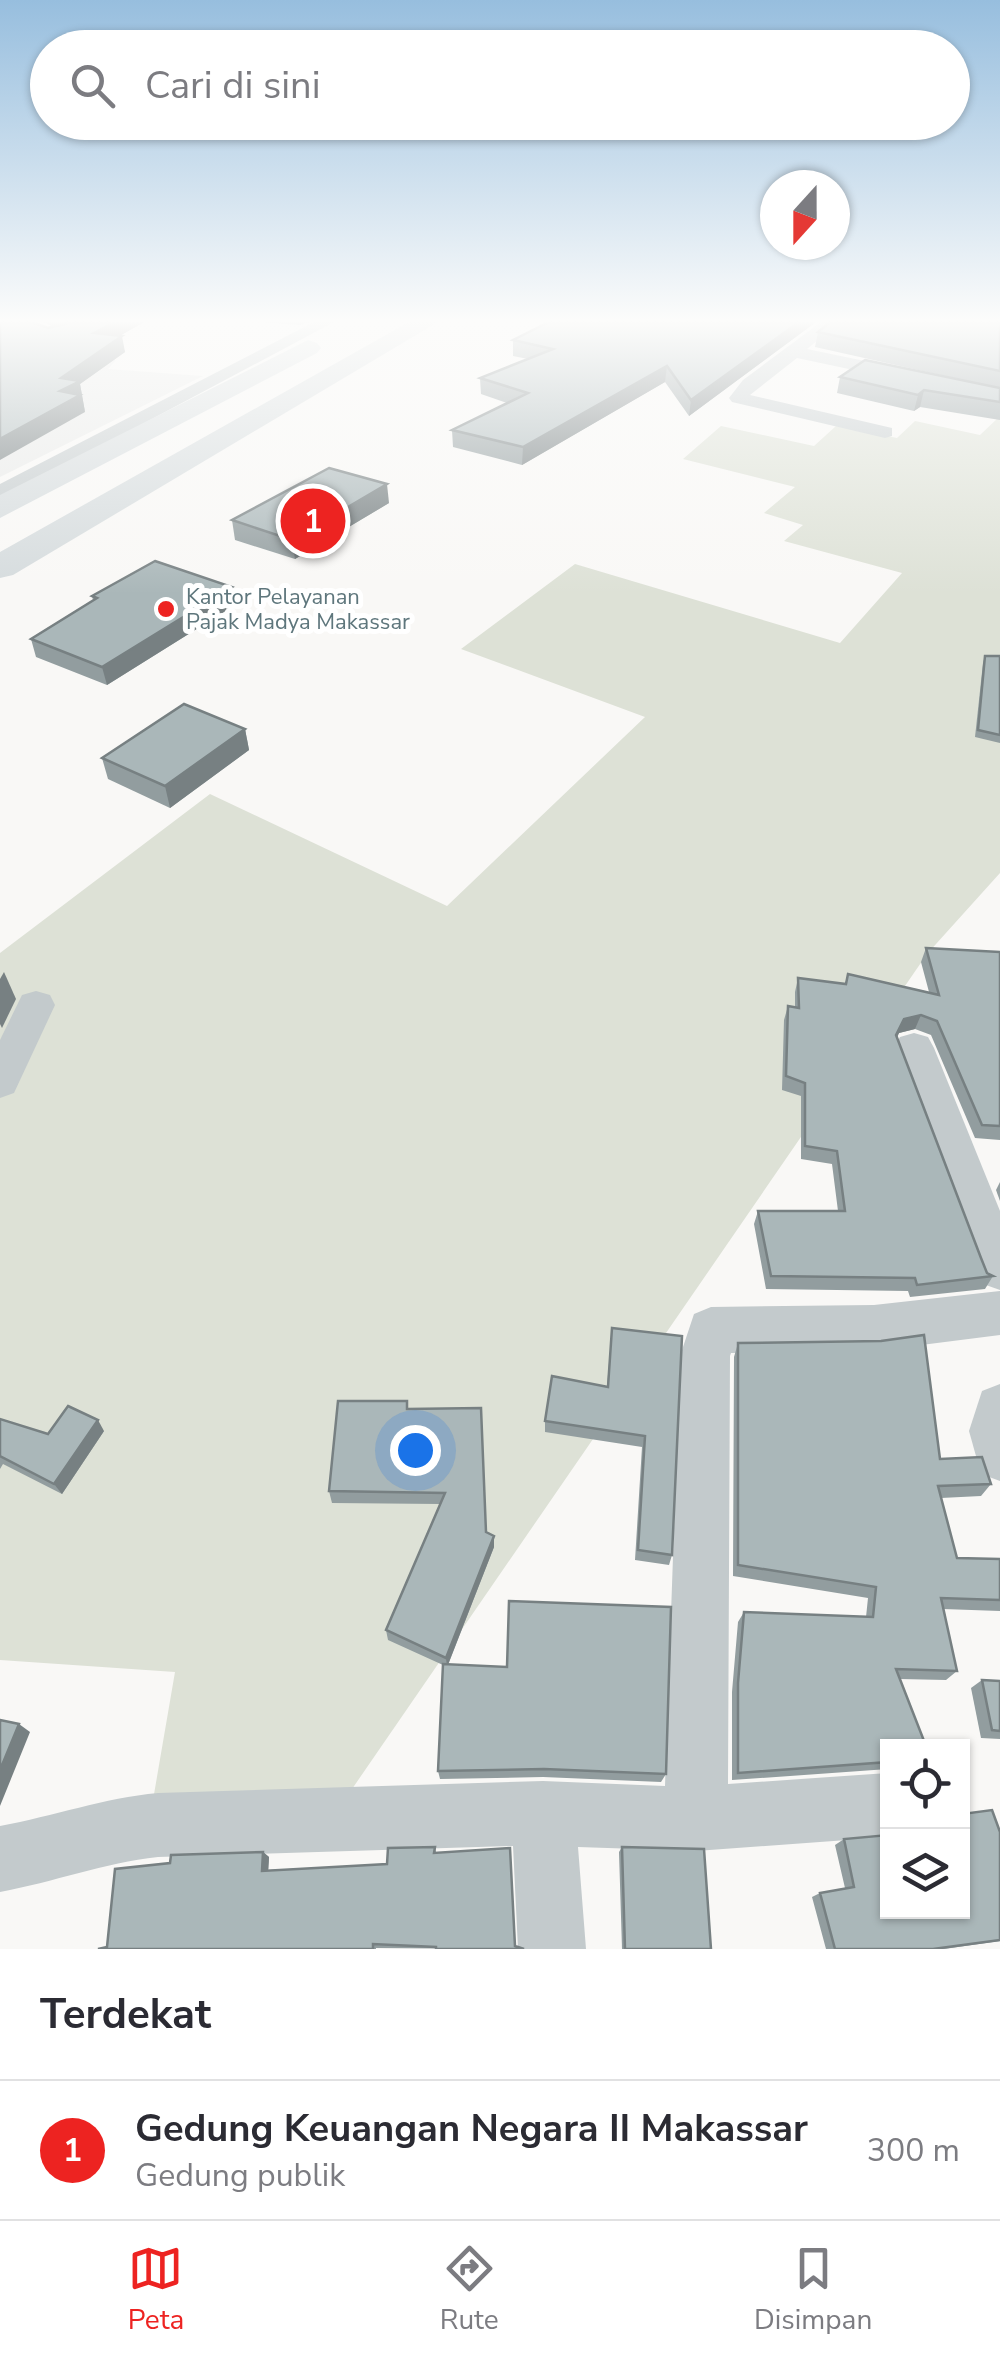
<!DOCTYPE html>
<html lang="id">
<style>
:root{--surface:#fff;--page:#f7f7f7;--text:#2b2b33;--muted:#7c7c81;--line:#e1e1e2;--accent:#ed2321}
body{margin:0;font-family:"Nunito Sans",sans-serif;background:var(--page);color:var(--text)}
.controls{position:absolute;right:30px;bottom:30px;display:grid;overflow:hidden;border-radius:0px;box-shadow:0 2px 8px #0004}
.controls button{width:90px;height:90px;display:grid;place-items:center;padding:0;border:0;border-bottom:2px solid var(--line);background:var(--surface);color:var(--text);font:50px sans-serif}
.compass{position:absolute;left:760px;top:170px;width:90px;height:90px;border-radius:50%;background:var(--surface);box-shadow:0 2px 8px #0004;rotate:201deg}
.you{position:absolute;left:415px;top:1450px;width:35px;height:35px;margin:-25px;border:8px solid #fff;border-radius:50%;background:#1a73e8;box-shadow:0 0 0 15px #1a73e833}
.badge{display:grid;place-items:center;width:65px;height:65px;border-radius:50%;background:var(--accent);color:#fff;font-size:32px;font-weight:700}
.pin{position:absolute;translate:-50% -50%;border:5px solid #fff;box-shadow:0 2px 10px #0006}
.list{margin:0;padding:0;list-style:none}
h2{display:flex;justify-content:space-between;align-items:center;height:130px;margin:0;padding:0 40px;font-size:42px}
h2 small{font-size:32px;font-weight:400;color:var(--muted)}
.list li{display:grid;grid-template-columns:65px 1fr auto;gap:30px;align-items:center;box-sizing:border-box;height:140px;padding:0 40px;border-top:2px solid var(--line)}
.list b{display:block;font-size:38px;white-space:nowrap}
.list p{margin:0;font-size:32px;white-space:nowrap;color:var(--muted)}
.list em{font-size:32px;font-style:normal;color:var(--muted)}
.icon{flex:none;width:55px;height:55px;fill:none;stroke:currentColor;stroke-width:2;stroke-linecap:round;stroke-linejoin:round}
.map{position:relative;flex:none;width:1000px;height:1949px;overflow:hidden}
.search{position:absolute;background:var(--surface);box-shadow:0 2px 8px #0004;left:30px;right:30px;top:30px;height:110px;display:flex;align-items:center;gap:25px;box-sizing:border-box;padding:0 35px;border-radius:55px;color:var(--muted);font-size:38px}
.sheet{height:270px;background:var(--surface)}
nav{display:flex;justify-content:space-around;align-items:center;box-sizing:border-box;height:140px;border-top:2px solid var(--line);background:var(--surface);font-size:28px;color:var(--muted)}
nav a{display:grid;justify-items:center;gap:5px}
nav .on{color:var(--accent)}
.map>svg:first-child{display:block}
.built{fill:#e9eae9}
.green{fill:#dde1d6}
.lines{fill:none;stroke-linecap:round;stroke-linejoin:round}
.street{fill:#c3cacc;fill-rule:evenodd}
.highway{fill:#d5dbdd;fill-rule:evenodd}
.wall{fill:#929d9f}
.shaded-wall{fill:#778082}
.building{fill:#aab7b9;stroke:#778082;stroke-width:2.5}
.poi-dot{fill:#ed2321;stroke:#fff;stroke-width:4}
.labels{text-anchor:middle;stroke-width:10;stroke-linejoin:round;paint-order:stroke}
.far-poi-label{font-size:22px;fill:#5e767c;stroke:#fff;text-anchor:start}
</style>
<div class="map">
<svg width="1000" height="1949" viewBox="0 0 1000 1949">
<rect width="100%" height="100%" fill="#f9f8f6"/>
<path class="built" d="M 8,349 L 116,360 L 108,369 L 203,376 L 0,477 L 0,353 Z"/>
<path class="green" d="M 1000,416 L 1000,873 L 927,954 L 341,1805 L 147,1835 L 175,1672 L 0,1660 L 0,953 L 210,794 L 447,906 L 645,717 L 461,649 L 575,564 L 840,643 L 902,573 L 784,541 L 803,525 L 764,513 L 795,487 L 683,459 L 721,426 L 814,446 L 836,426 L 897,438 L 915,421 L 980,435 Z"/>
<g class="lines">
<g class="street">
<path d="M 314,322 L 334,322 L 0,500 L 0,484 Z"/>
<path d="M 821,322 L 840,322 L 807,349 L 1000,389 L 1000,401 L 797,358 L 750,395 L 892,428 L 892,436 L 885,438 L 732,402 L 729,398 L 743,380 Z"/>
<path d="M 36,991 L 50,995 L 55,1005 L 14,1093 L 0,1098 L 0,1040 L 22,995 Z"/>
<path d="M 914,1033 L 928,1037 L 934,1048 L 1000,1211 L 1000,1290 L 983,1284 L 977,1269 L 894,1048 L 900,1037 Z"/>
<path d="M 1000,1291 L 1000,1335 L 874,1351 L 731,1353 L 730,1356 L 728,1784 L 888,1773 L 888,1837 L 696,1851 L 578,1847 L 586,1949 L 518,1949 L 513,1846 L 158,1857 C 104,1863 54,1882 0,1892 L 0,1826 C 54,1816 104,1798 158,1793 L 543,1781 L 665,1786 L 680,1356 L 694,1314 L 711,1307 L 874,1305 Z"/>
<path d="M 1000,1384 L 1000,1481 L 981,1474 L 969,1431 L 982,1391 Z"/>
</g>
<g class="highway">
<path d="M 409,322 L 438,322 L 13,575 L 0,578 L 0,552 Z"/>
<path d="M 308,340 L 317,343 L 321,348 L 317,353 L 0,518 L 0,495 Z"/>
</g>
</g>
<g class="wall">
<path d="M 43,322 L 144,322 L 119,336 L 125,352 L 80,384 L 85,412 L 48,328 L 54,327 Z"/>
<path d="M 263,322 L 310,322 L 300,325 Z"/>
<path d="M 816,322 L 689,416 L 665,382 L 522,465 L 453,447 L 452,430 L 507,403 L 481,394 L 480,378 L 528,359 L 513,356 L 513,340 Z"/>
<path d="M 1000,322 L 1000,420 L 920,407 L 914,411 L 837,393 L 840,377 L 963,380 L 815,347 L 818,332 Z"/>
<path d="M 389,503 L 295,559 L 235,540 L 232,520 Z"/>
<path d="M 232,587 L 235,605 L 107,685 L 36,657 L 31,639 L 93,600 L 92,596 Z"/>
<path d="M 985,656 L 1000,656 L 1000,743 L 975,737 L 983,663 Z"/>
<path d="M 245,729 L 249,750 L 170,808 L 108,779 L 102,758 Z"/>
<path d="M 926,948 L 1000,952 L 1000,1140 L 975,1138 L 931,1035 L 915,1029 L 899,1033 L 897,1038 L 987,1273 L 993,1276 L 985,1289 L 910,1297 L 908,1291 L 766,1289 L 754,1224 L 758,1211 L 838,1211 L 832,1164 L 801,1159 L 801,1096 L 782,1090 L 784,1020 L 788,1006 L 795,1007 L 795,992 L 798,978 L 845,984 L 848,974 L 929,992 L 921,962 Z"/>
<path d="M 1000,1182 L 1000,1201 L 996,1190 Z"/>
<path d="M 612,1328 L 682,1336 L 672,1555 L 669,1565 L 635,1560 L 642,1447 L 545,1432 L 545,1421 L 607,1386 Z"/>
<path d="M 738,1343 L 940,1459 L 991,1484 L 981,1496 L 941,1498 L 957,1558 L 1000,1559 L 1000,1611 L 943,1609 L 957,1671 L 946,1680 L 900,1679 L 888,1746 L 888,1769 L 732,1780 L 732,1692 L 738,1622 L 744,1612 L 866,1617 L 868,1598 L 733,1576 L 734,1357 Z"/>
<path d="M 408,1409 L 486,1532 L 494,1536 L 494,1547 L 448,1665 L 666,1774 L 661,1782 L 543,1777 L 440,1779 L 438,1771 L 443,1665 L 388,1640 L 386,1630 L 440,1504 L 332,1503 L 329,1491 Z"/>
<path d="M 0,1419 L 48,1434 L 104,1431 L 62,1494 L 3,1464 L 0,1469 Z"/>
<path d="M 982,1680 L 1000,1681 L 1000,1739 L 981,1738 L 971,1688 Z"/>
<path d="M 1000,1832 L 1000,1941 L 944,1949 L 826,1949 L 812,1897 L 820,1893 L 845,1888 L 835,1845 L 844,1839 Z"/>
<path d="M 435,1847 L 436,1853 L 515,1946 L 524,1949 L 376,1948 L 376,1949 L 98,1949 L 107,1947 L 170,1863 L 263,1852 L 269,1857 L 268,1870 L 387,1864 Z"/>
<path d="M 622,1847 L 711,1949 L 622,1949 L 619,1852 Z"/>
</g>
<g class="shaded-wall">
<path d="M 115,322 L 144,322 L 97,349 L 94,333 Z"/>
<path d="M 799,322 L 816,322 L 689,416 L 691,400 Z"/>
<path d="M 122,336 L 125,352 L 80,384 L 85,412 L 0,460 L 0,439 L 61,378 Z"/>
<path d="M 667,366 L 665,382 L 522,465 L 523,447 Z"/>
<path d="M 924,390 L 920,407 L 914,411 L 918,395 Z"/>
<path d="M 387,484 L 389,503 L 295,559 L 292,540 Z"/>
<path d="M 232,587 L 235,605 L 107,685 L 102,667 Z"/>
<path d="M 245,729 L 249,750 L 170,808 L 165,786 Z"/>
<path d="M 4,972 L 16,999 L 2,1028 L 0,1024 L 0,979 Z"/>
<path d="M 921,1015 L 915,1029 L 899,1033 L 890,1049 L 904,1019 Z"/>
<path d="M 98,1420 L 104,1431 L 62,1494 L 54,1484 Z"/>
<path d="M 494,1536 L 494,1547 L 447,1667 L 446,1658 Z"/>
<path d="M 19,1724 L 30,1732 L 0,1806 L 0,1770 Z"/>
<path d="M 263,1852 L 269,1857 L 268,1876 L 262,1871 Z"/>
</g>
<g class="building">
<path d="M 0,322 L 32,322 L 48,328 L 65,324 L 67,322 L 115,322 L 94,333 L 122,336 L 61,378 L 80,381 L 60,391 L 80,395 L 0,439 Z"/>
<path d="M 549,322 L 799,322 L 691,400 L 667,366 L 523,447 L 452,430 L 528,393 L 480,378 L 553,349 L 513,340 Z"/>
<path d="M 830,322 L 1000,322 L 1000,371 L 818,332 Z"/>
<path d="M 865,360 L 1000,388 L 1000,402 L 924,390 L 918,395 L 840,377 Z"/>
<path d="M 329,468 L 387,484 L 292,540 L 232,520 Z"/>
<path d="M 155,561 L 232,587 L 102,667 L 31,639 L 97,598 L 92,596 Z"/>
<path d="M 985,656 L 1000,656 L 1000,735 L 978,730 Z"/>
<path d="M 184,704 L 245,729 L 165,786 L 102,758 Z"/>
<path d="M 926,948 L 1000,952 L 1000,1126 L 982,1125 L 937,1021 L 921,1015 L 904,1019 L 896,1035 L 981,1258 L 987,1273 L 993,1276 L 917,1285 L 915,1278 L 771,1276 L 758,1211 L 845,1211 L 837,1151 L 805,1146 L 805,1083 L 786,1076 L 788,1006 L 799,1008 L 798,978 L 846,984 L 848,974 L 939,995 Z"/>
<path d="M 612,1328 L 682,1336 L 672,1555 L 638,1550 L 645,1436 L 545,1421 L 552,1376 L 608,1387 Z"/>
<path d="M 924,1335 L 940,1459 L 982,1457 L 991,1484 L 938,1486 L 957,1558 L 1000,1559 L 1000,1600 L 941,1598 L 957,1671 L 896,1669 L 926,1746 L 888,1746 L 888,1762 L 738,1773 L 738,1683 L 744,1612 L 873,1617 L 876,1587 L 738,1565 L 738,1343 L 881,1341 Z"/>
<path d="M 338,1401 L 407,1401 L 407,1409 L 481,1408 L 486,1532 L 494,1536 L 446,1658 L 386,1630 L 445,1493 L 329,1491 Z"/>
<path d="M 68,1406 L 98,1420 L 54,1484 L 0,1456 L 0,1419 L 48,1434 Z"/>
<path d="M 509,1601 L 671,1607 L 666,1774 L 544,1769 L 438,1771 L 443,1664 L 507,1667 Z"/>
<path d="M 982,1680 L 1000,1681 L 1000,1731 L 992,1730 Z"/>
<path d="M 0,1720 L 19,1724 L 0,1770 Z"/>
<path d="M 992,1810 L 1000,1832 L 1000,1940 L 933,1949 L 835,1949 L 820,1893 L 854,1887 L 844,1839 L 888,1835 L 888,1912 L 962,1912 L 962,1814 Z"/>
<path d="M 435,1847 L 434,1853 L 510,1848 L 515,1946 L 524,1949 L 436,1949 L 436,1947 L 373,1944 L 373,1949 L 98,1949 L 107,1947 L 115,1869 L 170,1863 L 171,1855 L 263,1852 L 262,1871 L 387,1864 L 388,1848 Z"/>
<path d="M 622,1847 L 704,1849 L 711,1949 L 625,1949 Z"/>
</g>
<linearGradient id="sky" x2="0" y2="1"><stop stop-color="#97bede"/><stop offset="0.54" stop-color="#fcfcfb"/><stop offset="1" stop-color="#fcfcfb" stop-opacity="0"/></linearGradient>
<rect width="1000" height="594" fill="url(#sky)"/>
<circle class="poi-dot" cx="166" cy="609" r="10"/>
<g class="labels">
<g class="far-poi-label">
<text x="186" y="604">Kantor Pelayanan<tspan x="186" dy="25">Pajak Madya Makassar</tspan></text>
</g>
</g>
</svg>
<div class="controls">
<button><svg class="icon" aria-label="locate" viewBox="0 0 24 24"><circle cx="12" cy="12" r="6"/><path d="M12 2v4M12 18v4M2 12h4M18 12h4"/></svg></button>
<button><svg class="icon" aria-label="layers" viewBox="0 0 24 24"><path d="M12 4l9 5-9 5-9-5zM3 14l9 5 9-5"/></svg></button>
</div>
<svg class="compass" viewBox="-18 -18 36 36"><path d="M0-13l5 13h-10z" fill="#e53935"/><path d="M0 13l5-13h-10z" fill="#7c7c81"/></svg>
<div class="you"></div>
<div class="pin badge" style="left:313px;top:521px">1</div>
<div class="search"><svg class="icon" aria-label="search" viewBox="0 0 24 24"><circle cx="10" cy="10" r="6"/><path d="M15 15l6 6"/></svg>Cari di sini</div>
</div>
<section class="sheet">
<h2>Terdekat<small></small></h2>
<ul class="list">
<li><span class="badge">1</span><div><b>Gedung Keuangan Negara II Makassar</b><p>Gedung publik</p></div><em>300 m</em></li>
</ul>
</section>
<nav>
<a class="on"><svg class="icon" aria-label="map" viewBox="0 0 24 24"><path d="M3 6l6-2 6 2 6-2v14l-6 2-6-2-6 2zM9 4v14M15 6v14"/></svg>Peta</a>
<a><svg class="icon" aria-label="directions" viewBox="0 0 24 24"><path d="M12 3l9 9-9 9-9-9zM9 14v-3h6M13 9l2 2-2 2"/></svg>Rute</a>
<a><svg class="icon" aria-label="saved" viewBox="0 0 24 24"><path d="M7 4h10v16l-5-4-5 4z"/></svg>Disimpan</a>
</nav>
